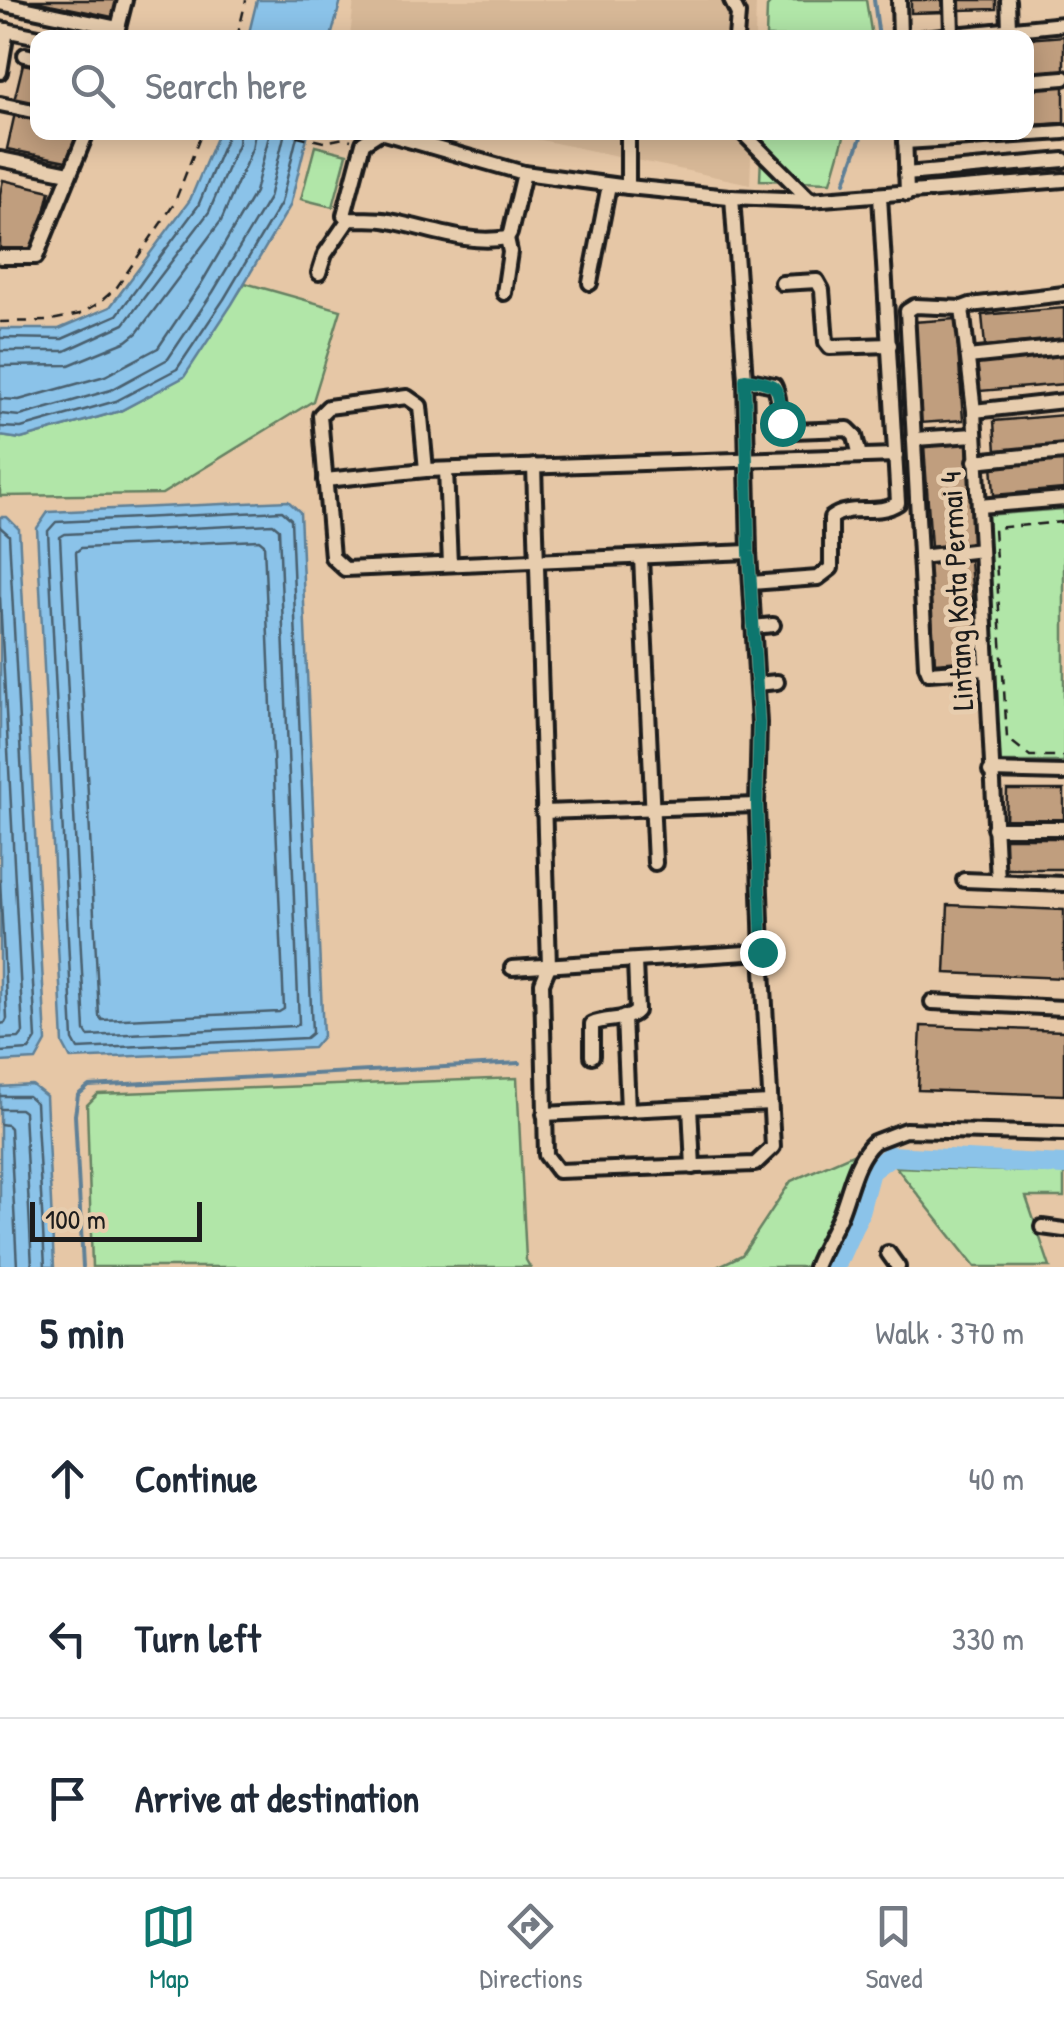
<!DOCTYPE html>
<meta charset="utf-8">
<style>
:root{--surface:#fff;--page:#f6f6f7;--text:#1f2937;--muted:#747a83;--line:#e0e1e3;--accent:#0f766e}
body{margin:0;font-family:"Patrick Hand",sans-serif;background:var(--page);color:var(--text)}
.scale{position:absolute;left:30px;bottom:25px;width:172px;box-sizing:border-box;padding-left:10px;border:5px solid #1c1c1c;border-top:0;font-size:28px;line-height:35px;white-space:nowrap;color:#1c1c1c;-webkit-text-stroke:8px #e7cdae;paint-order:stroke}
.stop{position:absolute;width:30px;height:30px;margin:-22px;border:8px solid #0f766e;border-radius:50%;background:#fff}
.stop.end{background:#0f766e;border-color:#fff;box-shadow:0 2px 10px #0008}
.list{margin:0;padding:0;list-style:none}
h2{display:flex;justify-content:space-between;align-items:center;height:130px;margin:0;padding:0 40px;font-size:42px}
h2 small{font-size:32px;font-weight:400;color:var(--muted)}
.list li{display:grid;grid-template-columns:65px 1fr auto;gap:30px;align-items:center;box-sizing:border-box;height:160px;padding:0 40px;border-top:2px solid var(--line)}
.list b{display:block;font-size:38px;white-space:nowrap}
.list em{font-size:32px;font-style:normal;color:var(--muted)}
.icon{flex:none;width:55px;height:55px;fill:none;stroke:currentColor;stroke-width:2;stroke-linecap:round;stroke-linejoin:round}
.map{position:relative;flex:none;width:1064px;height:1267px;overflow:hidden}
.search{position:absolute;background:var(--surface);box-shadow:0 5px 25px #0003;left:30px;right:30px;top:30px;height:110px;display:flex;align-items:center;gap:25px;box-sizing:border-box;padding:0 35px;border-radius:20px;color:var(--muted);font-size:38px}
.sheet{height:610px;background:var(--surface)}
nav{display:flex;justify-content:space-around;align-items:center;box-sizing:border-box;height:140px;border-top:2px solid var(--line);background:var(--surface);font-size:28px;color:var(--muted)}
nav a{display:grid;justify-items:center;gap:5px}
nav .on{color:var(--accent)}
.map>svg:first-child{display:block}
.built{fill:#d7b897}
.green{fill:#b1e6a8;stroke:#668162;stroke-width:2.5}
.water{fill:#8bc3e9;stroke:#5f8097;stroke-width:2.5}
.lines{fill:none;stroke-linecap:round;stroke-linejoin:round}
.shore{stroke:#485f6e;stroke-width:2.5}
.stream{stroke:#5f8097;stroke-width:4}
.river{stroke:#8bc3e9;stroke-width:20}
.building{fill:#c09e7e;stroke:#1c1c1c;stroke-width:2.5}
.minor-casing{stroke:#1c1c1c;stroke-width:20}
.path{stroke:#1c1c1c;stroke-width:2.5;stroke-dasharray:10 8;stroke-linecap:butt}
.minor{stroke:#e7cdae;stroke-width:12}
.route{stroke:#0f766e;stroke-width:12}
.labels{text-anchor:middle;stroke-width:10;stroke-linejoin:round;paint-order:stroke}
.street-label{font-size:30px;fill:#1c1c1c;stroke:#e7cdae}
</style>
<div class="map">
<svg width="1064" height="1267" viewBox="0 0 1064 1267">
<rect width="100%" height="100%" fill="#e6c7a6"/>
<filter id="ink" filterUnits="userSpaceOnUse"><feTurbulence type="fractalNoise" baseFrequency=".01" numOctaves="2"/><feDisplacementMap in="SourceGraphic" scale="20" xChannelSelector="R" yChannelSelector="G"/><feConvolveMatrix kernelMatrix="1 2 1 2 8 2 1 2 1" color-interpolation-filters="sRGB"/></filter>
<g filter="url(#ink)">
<g class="built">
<path d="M 354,0 L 756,0 L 755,37 L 350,38 Z"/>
<path d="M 508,133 L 752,133 L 750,184 Z"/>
</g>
<g class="green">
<path d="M 773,0 L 866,0 L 872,37 L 766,37 L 767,7 Z"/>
<path d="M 762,133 L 845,133 L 831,182 L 760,180 Z"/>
<path d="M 315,146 L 347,154 L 333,207 L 301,199 Z"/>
<path d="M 245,283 L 341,310 L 313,401 L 162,494 L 0,496 L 0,436 L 21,439 L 120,411 L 183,377 Z"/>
<path d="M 1064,509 L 1064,762 L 997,762 L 985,515 Z"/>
<path d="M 517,1078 L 526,1260 L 530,1267 L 92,1267 L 87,1105 L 98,1094 Z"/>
<path d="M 880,1142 L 859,1176 L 852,1202 L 822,1267 L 717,1267 L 742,1255 L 791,1181 Z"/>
<path d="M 896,1167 L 1064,1173 L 1064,1197 L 1026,1197 L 1050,1267 L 975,1267 Z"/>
</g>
<g class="water">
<path d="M 257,0 L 341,0 L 331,37 L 248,37 Z"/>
<path d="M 218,133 L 308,133 L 290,206 L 232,304 L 184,377 L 120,411 L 21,439 L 0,436 L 0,329 L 59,329 L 110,307 L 190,200 Z"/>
<path d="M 288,501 L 300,512 L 323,1036 L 313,1048 L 71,1059 L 63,1044 L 37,528 L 48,512 Z"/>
<path d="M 0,517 L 7,517 L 19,529 L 46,1042 L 36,1060 L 0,1062 Z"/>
<path d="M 32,1085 L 46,1096 L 54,1267 L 0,1267 L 0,1087 Z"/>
</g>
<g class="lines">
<g class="shore">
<path d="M 0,338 L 62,339 L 117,315 L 198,206 L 226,139 L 227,132"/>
<path d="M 0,351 L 65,351 L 124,324 L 209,212 L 238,144 L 239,132"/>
<path d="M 0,366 L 69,365 L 127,341 L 137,333 L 221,221 L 252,149 L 255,132"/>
<path d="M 0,399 L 19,400 L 105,376 L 158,348 L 201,284 L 255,192 L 270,132"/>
<path d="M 0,414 L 20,416 L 111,390 L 168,359 L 213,292 L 269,198 L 285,132"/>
<path d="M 0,427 L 21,428 L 116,401 L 177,369 L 224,299 L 281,203 L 298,132"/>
<path d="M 282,511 L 291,519 L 312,1033 L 306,1038 L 78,1049 L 73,1040 L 48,531 L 56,522 Z"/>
<path d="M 273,524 L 279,529 L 299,1023 L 295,1026 L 88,1036 L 85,1031 L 60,537 L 65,534 Z"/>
<path d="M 0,527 L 9,535 L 36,1039 L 29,1050 L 0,1052"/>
<path d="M 259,540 L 264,544 L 284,1009 L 279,1012 L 102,1020 L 99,1016 L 76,552 L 81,548 Z"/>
<path d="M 0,598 L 23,1033 L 19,1038 L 0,1039"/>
<path d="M 0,880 L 7,1019 L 5,1023 L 0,1024"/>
<path d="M 0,1096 L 28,1096 L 36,1103 L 45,1267"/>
<path d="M 0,1109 L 20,1109 L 24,1112 L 32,1267"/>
<path d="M 0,1124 L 7,1125 L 10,1128 L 17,1267"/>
</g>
<g class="stream">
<path d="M 874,0 L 879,38"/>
<path d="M 845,182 L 863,132"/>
<path d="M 83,1267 L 75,1115 L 78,1095 L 89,1086 L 520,1063"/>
</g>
<path class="river" d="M 835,1267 L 858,1216 L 870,1171 L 890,1156 L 1064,1165"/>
</g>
<g class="building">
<path d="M 30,0 L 121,0 L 117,18 Z"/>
<path d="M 911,0 L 948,0 L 948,12 L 911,13 Z"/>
<path d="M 959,0 L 996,0 L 996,9 L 959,10 Z"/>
<path d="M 1064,36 L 1064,72 L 1027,76 L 1026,39 Z"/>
<path d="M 23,64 L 38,67 L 38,107 L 14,101 Z"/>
<path d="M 1064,82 L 1064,123 L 1032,125 L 1029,85 Z"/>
<path d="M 15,113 L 38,118 L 38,132 L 77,132 L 71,162 L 7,149 Z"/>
<path d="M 3,180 L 50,191 L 35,256 L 0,248 L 0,194 Z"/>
<path d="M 1064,308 L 1064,339 L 985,346 L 982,315 Z"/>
<path d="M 956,319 L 963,420 L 920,423 L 913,322 Z"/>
<path d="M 1064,353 L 1064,384 L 980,391 L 977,360 Z"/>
<path d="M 1064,415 L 1064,446 L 996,452 L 994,421 Z"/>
<path d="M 967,443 L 974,544 L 931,547 L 924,445 Z"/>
<path d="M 1064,458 L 1064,489 L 994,495 L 992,463 Z"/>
<path d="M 970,559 L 977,660 L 935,663 L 928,562 Z"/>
<path d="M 1007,790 L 1064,790 L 1064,821 L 1006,821 Z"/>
<rect x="1005" y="838" width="59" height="31"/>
<path d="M 948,905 L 1064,910 L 1064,978 L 945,973 Z"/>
<path d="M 921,1026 L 1064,1031 L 1064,1095 L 918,1090 Z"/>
</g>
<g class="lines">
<g class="minor-casing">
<g id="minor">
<path d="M 731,0 L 738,14 L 736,38"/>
<path d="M 899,0 L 900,38"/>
<path d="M 951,0 L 952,35"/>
<path d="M 1008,0 L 1009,29"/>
<path d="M 0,3 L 118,28"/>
<path d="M 0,29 L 44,38"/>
<path d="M 111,38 L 118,28 L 125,0"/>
<path d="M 923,38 L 1064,24"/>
<path d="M 25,55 L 38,58"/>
<path d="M 0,72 L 7,30"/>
<path d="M 1026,81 L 1064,78"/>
<path d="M 0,104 L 38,112"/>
<path d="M 380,132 L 524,173 L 628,187 L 729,197 L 810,200 L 1064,180"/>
<path d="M 380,132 L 363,143 L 344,215 L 349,219 C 363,220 376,218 389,221 C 429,228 466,245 507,238 L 510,233 L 524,173"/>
<path d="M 628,132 L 628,187"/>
<path d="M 742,132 L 810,200"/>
<path d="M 905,132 L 907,194"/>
<path d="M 905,142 L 1064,132"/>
<path d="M 0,159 L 69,173"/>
<path d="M 906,174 L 1064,160"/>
<path d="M 0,257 L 36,257 L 87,132"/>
<path d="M 319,273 L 325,254 L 349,219"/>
<path d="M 590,283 L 609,185"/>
<path d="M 782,283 L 817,281 L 822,290 L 826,342 L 830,347 L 890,345"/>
<path d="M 504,293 L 510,252 L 507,238"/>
<path d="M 962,308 L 915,306 L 907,311 L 926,666 L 929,673 L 985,669"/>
<path d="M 968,357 L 1064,347"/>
<path d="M 745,379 L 774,385 C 782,399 775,423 792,431 L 848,429 L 855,436 L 860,456"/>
<path d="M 974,411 L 1064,401"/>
<path d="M 915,439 L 974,435"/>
<path d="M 975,461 L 1064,452"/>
<path d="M 534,466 L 549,966 L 542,983 L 546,1155 L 558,1171 L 755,1164 L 773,1147 L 762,952 L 757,805 L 759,723 L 749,552 L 745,379 L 732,197"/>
<path d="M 426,470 L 420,406 L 407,397 L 328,407 L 320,415 L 332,557 L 345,569 L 749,552"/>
<path d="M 446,470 L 450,564"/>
<path d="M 325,480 L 426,470 L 896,455"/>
<path d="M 979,506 L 1064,499"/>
<path d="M 641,557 L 655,863"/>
<path d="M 920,557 L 981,550"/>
<path d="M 751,583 L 818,578 L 831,568 L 831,518 C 850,503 877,517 898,503 L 880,196"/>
<path d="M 753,627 L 773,625"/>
<path d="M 757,684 L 777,682"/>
<path d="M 990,771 L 1064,773"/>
<path d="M 543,812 L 757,805"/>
<path d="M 994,828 L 1064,828"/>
<path d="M 964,880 L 1064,884"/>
<path d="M 998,881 L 974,411 L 962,308 L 970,305 L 1064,294"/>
<path d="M 512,968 L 762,952"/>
<path d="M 932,1002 L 1064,1008"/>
<path d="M 624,1017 L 628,1110"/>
<path d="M 592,1056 L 592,1024 C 606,1017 627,1022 637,1011 L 635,961"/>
<path d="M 690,1107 L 693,1167"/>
<path d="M 544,1114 L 770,1103"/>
<path d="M 1042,1227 L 1064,1230"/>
<path d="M 888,1253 L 898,1267"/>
<path d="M 815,1267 C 822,1249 832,1233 840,1215 C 850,1191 854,1160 874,1142 L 905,1130 L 1064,1134"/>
</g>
</g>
<g class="path">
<path d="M 237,38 L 246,0"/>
<path d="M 279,132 L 324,142 L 344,138 L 351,140"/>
<path d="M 0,322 L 47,321 L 80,314 L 99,303 L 117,287 L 174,204 L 202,132"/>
<path d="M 1064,522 L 994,528 L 1007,738 L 1030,756 L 1064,756"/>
</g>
<use href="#minor" class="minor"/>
</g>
</g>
<g class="lines" filter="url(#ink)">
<path class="route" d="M 762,952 L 757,805 L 759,723 L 749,552 L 745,379 C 784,384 777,388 782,423"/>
</g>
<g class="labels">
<g class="street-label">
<text transform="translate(957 591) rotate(-93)" y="10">Lintang Kota Permai 4</text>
</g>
</g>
</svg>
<div class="scale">100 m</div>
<div class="stop" style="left:782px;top:423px"></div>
<div class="stop end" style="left:762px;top:952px"></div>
<div class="search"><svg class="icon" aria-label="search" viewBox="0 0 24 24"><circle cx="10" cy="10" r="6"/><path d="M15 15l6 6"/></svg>Search here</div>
</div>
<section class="sheet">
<h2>5 min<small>Walk · 370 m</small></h2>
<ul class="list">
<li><svg class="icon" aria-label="ahead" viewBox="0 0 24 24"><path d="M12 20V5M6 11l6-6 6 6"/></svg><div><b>Continue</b></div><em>40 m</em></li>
<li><svg class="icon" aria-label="left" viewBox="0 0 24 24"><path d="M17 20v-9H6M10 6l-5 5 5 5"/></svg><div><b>Turn left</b></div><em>330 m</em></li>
<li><svg class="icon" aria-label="arrive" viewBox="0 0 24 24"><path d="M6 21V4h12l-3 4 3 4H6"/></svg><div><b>Arrive at destination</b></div></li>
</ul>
</section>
<nav>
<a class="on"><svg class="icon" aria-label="map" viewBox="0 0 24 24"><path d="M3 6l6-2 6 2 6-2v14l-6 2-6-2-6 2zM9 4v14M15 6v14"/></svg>Map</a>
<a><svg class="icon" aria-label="directions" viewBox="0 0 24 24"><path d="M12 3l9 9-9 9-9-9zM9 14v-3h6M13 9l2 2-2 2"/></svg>Directions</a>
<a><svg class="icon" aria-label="saved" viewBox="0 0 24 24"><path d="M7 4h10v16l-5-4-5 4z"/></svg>Saved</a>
</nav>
